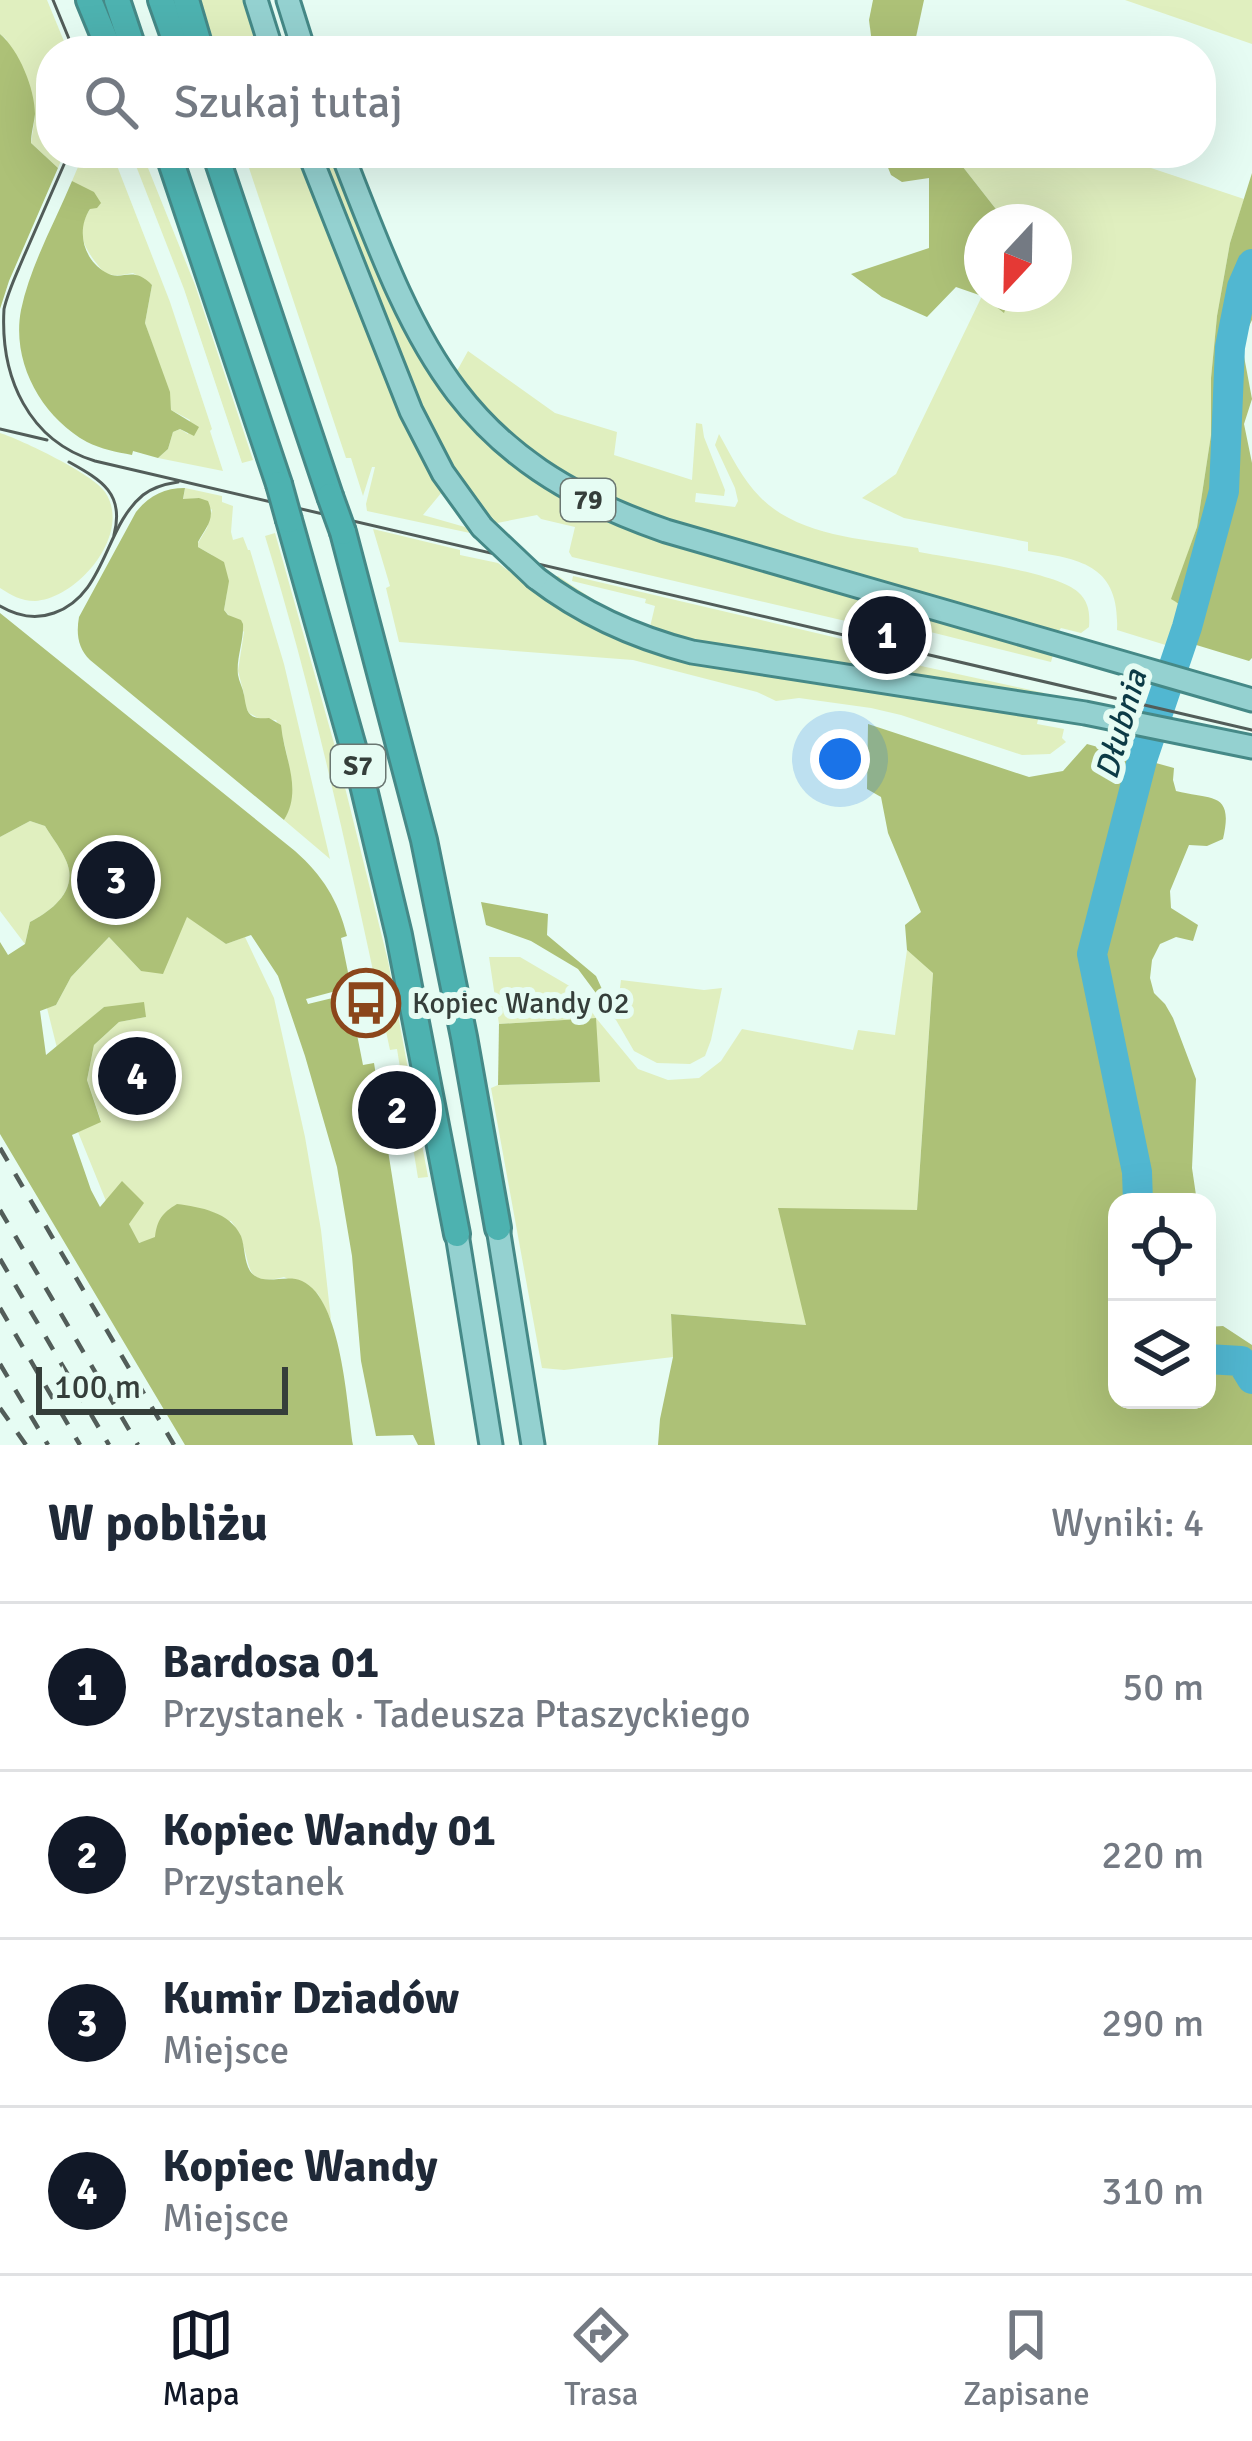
<!DOCTYPE html>
<html lang="pl">
<meta charset="utf-8">
<style>
:root{--surface:#fff;--page:#f6f6f7;--text:#1f2937;--muted:#747a83;--line:#e0e1e3;--accent:#111827}
body{margin:0;font-family:Signika,sans-serif;background:var(--page);color:var(--text)}
.controls{position:absolute;right:36px;bottom:36px;display:grid;overflow:hidden;border-radius:24px;box-shadow:0 12px 48px #0002}
.controls button{width:108px;height:108px;display:grid;place-items:center;padding:0;border:0;border-bottom:3px solid var(--line);background:var(--surface);color:var(--text);font:60px sans-serif}
.compass{position:absolute;left:964px;top:204px;width:108px;height:108px;border-radius:50%;background:var(--surface);box-shadow:0 12px 48px #0002;rotate:202deg}
.scale{position:absolute;left:36px;bottom:30px;width:252px;box-sizing:border-box;padding-left:12px;border:6px solid #353e3a;border-top:0;font-size:33px;line-height:42px;white-space:nowrap;color:#353e3a;-webkit-text-stroke:9px #e6fcf3;paint-order:stroke}
.you{position:absolute;left:840px;top:759px;width:42px;height:42px;margin:-30px;border:9px solid #fff;border-radius:50%;background:#1a73e8;box-shadow:0 0 0 18px #1a73e833}
.badge{display:grid;place-items:center;width:78px;height:78px;border-radius:50%;background:var(--accent);color:#fff;font-size:39px;font-weight:700}
.pin{position:absolute;translate:-50% -50%;border:6px solid #fff;box-shadow:0 3px 12px #0006}
.list{margin:0;padding:0;list-style:none}
h2{display:flex;justify-content:space-between;align-items:center;height:156px;margin:0;padding:0 48px;font-size:51px}
h2 small{font-size:39px;font-weight:400;color:var(--muted)}
.list li{display:grid;grid-template-columns:78px 1fr auto;gap:36px;align-items:center;box-sizing:border-box;height:168px;padding:0 48px;border-top:3px solid var(--line)}
.list b{display:block;font-size:45px;white-space:nowrap}
.list p{margin:0;font-size:39px;white-space:nowrap;color:var(--muted)}
.list em{font-size:39px;font-style:normal;color:var(--muted)}
.icon{flex:none;width:66px;height:66px;fill:none;stroke:currentColor;stroke-width:2;stroke-linecap:round;stroke-linejoin:round}
.map{position:relative;flex:none;width:1252px;height:1445px;overflow:hidden}
.search{position:absolute;background:var(--surface);box-shadow:0 12px 48px #0002;left:36px;right:36px;top:36px;height:132px;display:flex;align-items:center;gap:30px;box-sizing:border-box;padding:0 42px;border-radius:48px;color:var(--muted);font-size:45px}
.sheet{height:828px;background:var(--surface)}
nav{display:flex;justify-content:space-around;align-items:center;box-sizing:border-box;height:168px;border-top:3px solid var(--line);background:var(--surface);font-size:33px;color:var(--muted)}
nav a{display:grid;justify-items:center;gap:6px}
nav .on{color:var(--accent)}
.map>svg:first-child{display:block}
.green{fill:#e0efbf}
.forest{fill:#adc177}
.lines{fill:none;stroke-linecap:round;stroke-linejoin:round}
.river{stroke:#51b7d1;stroke-width:30}
.major-casing{stroke:#458987;stroke-width:27}
.highway-casing{stroke:#458987;stroke-width:30}
.major{stroke:#94d1d0;stroke-width:21}
.highway{stroke:#4db2b0;stroke-width:24}
.tram{stroke:#525d59;stroke-width:3}
.rail{stroke:#525d59;stroke-width:4.5;stroke-dasharray:15 15;stroke-linecap:butt}
.major-bridge-casing{stroke:#458987;stroke-width:27;stroke-linecap:butt}
.highway-bridge-casing{stroke:#458987;stroke-width:30;stroke-linecap:butt}
.major-bridge{stroke:#94d1d0;stroke-width:21}
.highway-bridge{stroke:#4db2b0;stroke-width:24}
.labels{text-anchor:middle;stroke-width:12;stroke-linejoin:round;paint-order:stroke}
.shield{fill:#e6fcf3;stroke:#6a7772;stroke-width:3}
.shield-label{font-size:27px;font-weight:bold;fill:#353e3a}
.poi-label{font-size:30px;fill:#353e3a;stroke:#e6fcf3;text-anchor:start}
.water-label{font-size:33px;font-style:italic;fill:#0c3b46;stroke:#e6fcf3}
</style>
<div class="map">
<svg width="1252" height="1445" viewBox="0 0 1252 1445">
<rect width="100%" height="100%" fill="#e6fcf3"/>
<g class="green">
<path d="M 0,0 L 47,0 L 68,51 L 51,51 L 51,153 L 64,153 L 58,168 L 31,143 L 35,116 L 6,39 L 0,34 Z"/>
<path d="M 196,0 L 246,0 L 261,51 L 211,51 Z"/>
<path d="M 1125,0 L 1252,0 L 1252,44 Z"/>
<path d="M 84,153 L 112,153 L 170,302 L 212,429 L 210,431 L 223,471 L 158,458 L 168,449 L 173,432 L 180,429 L 188,434 L 190,420 L 171,410 L 169,392 L 145,323 L 152,285 L 133,273 C 126,274 120,276 113,275 C 103,274 103,271 97,264 C 82,245 76,230 90,209 L 72,181 Z"/>
<path d="M 131,153 L 142,153 L 195,285 L 253,460 L 242,463 L 184,289 Z"/>
<path d="M 244,153 L 299,153 C 343,266 381,386 442,492 L 423,515 L 465,527 L 470,533 L 367,511 L 366,504 L 375,467 L 372,467 L 363,496 L 351,458 L 346,458 Z"/>
<path d="M 320,153 L 331,153 C 378,270 417,393 521,472 C 558,500 602,516 644,534 L 1054,651 L 1051,662 L 870,617 L 867,626 L 572,557 L 569,552 L 575,527 L 541,519 L 537,515 L 492,524 L 451,468 L 433,436 Z"/>
<path d="M 952,153 L 1106,153 L 1244,199 L 1230,243 L 1217,316 L 1211,378 L 1211,435 L 1197,527 L 1172,599 L 1185,609 L 1172,647 L 1117,630 C 1120,565 1081,559 1028,551 L 1028,542 L 904,518 L 862,498 L 896,474 L 982,296 L 1003,312 L 1011,294 L 1054,294 L 1054,222 L 1006,222 Z"/>
<path d="M 468,351 L 555,413 L 617,432 L 614,455 L 692,480 L 696,423 L 702,424 L 704,437 L 725,490 L 724,496 L 696,493 L 695,502 L 735,507 L 738,501 L 735,488 L 715,445 L 719,434 C 731,455 742,479 760,497 C 799,537 866,539 918,548 L 919,552 C 954,559 1055,571 1078,592 C 1089,602 1090,613 1089,627 L 1081,633 L 1061,628 L 1058,632 L 670,522 L 568,480 L 513,440 L 452,373 L 458,369 Z"/>
<path d="M 0,433 C 22,440 93,474 105,492 C 133,533 78,599 35,601 C 21,601 11,595 0,588 Z"/>
<path d="M 185,488 L 222,496 L 222,502 L 233,506 L 231,532 L 233,540 L 243,537 L 248,550 L 250,550 L 284,664 L 330,859 L 284,820 C 298,798 287,743 276,720 L 260,719 L 249,713 L 244,704 L 244,694 L 238,671 L 244,632 L 224,610 L 227,592 L 212,555 L 198,547 L 198,543 L 207,528 L 212,510 L 199,498 L 183,500 Z"/>
<path d="M 373,529 L 460,550 L 460,555 L 498,563 L 560,609 L 598,630 L 662,654 L 736,671 L 1039,715 L 1037,724 L 1064,729 L 1062,738 L 1066,742 L 1050,754 L 1022,755 L 901,715 L 871,708 L 799,698 L 776,701 L 757,692 L 633,660 L 399,642 L 386,588 L 390,586 Z"/>
<path d="M 275,533 L 335,747 L 388,961 L 428,1177 L 418,1178 L 397,1049 L 390,1050 C 353,877 317,705 265,536 Z"/>
<path d="M 558,576 L 600,604 L 650,627 L 655,606 L 645,603 L 646,599 L 572,581 L 573,576 L 863,644 L 862,653 L 1044,693 L 1043,697 L 697,644 C 641,628 599,608 550,578 Z"/>
<path d="M 30,821 L 45,826 C 52,838 67,856 69,870 C 73,895 49,912 30,922 L 25,944 L 0,911 L 0,837 Z"/>
<path d="M 187,916 L 226,944 L 245,937 L 274,998 L 305,1137 L 321,1230 L 331,1320 L 318,1294 L 284,1277 C 244,1287 252,1267 241,1239 C 240,1234 234,1225 231,1221 L 138,1243 L 129,1224 L 122,1182 L 106,1201 L 78,1132 L 101,1121 L 87,1080 L 94,1045 L 119,1022 L 146,1017 L 104,1007 L 57,1048 L 47,1008 L 56,1005 L 71,977 L 109,937 L 141,971 Z"/>
<path d="M 907,950 L 933,972 L 917,1210 L 806,1325 L 671,1314 L 673,1357 L 564,1370 L 542,1368 L 491,1088 L 498,1085 L 600,1082 L 595,1018 L 499,1024 L 489,957 L 520,957 L 578,991 L 596,1018 L 638,1069 L 668,1080 L 699,1078 L 721,1061 L 742,1029 L 853,1050 L 858,1030 L 895,1035 Z"/>
<path d="M 621,980 L 704,990 L 722,988 L 711,1040 L 705,1056 L 690,1064 L 657,1063 L 634,1051 L 616,1020 Z"/>
</g>
<g class="forest">
<path d="M 873,0 L 924,0 L 913,51 L 873,51 L 869,20 Z"/>
<path d="M 0,34 C 19,50 35,89 35,114 C 34,124 31,133 31,143 L 58,168 L 9,281 L 0,309 Z"/>
<path d="M 882,153 L 952,153 L 1006,222 L 982,222 L 982,294 L 1011,294 L 1004,313 L 982,296 L 956,287 L 927,317 L 882,297 L 851,274 L 929,248 L 929,178 L 902,182 L 891,175 Z"/>
<path d="M 1252,173 L 1252,320 L 1244,337 L 1243,351 L 1252,399 L 1244,424 L 1252,463 L 1252,658 L 1249,661 L 1193,644 C 1186,622 1195,613 1171,599 L 1197,527 L 1211,435 L 1211,378 L 1217,316 L 1230,243 Z"/>
<path d="M 72,181 L 94,192 L 101,203 L 97,208 L 90,209 C 76,230 83,259 105,272 C 122,283 132,264 152,285 L 145,323 L 170,392 L 171,410 L 199,427 L 194,436 L 180,429 L 173,432 L 168,449 L 158,458 L 133,451 L 132,455 C 116,452 101,449 87,442 C 42,417 11,363 21,310 C 30,266 55,222 72,181 Z"/>
<path d="M 185,488 L 183,499 L 199,498 L 208,501 C 216,519 206,527 198,542 L 198,547 L 224,562 L 229,581 L 224,610 L 228,615 L 241,620 L 243,624 C 244,641 236,658 238,675 C 239,682 243,688 244,695 C 247,712 247,720 269,718 L 281,725 C 284,758 303,789 284,820 L 90,660 C 78,648 76,634 79,617 L 136,512 C 149,496 164,488 185,488 Z"/>
<path d="M 0,613 L 295,851 C 323,876 338,900 347,936 L 341,938 L 351,987 L 306,999 L 308,1004 L 349,994 L 363,1065 L 374,1063 L 435,1445 L 418,1445 L 413,1435 L 376,1436 L 361,1361 L 352,1256 L 337,1167 L 305,1056 L 278,976 L 251,935 L 226,944 L 187,917 L 163,974 L 141,971 L 109,937 L 71,977 L 56,1005 L 40,1011 L 46,1055 L 104,1007 L 144,1002 L 146,1017 L 119,1022 L 94,1045 L 87,1080 L 101,1122 L 72,1135 L 91,1190 L 100,1207 L 122,1181 L 144,1203 L 129,1224 L 139,1243 L 155,1237 C 157,1220 162,1213 177,1204 C 200,1207 230,1212 241,1236 C 245,1247 244,1261 250,1271 C 262,1288 285,1273 302,1281 C 342,1299 347,1406 353,1445 L 185,1445 L 0,1134 L 0,942 L 8,955 L 25,944 L 30,922 C 49,912 73,895 69,870 C 67,856 52,838 45,826 L 30,821 L 0,837 Z"/>
<path d="M 868,724 L 1029,777 L 1063,771 L 1087,744 L 1174,768 L 1173,780 L 1176,791 C 1212,800 1234,791 1223,839 L 1207,846 L 1189,845 L 1170,891 L 1171,908 L 1198,925 L 1193,941 L 1176,937 L 1160,944 L 1152,960 L 1150,978 L 1154,993 L 1165,1004 L 1173,1018 L 1196,1079 L 1192,1168 L 1197,1202 L 1117,1202 L 1117,1400 L 1207,1400 L 1207,1327 L 1223,1326 L 1252,1345 L 1252,1445 L 658,1445 L 660,1419 L 673,1357 L 671,1314 L 806,1325 L 778,1208 L 917,1210 L 933,973 L 907,950 L 905,925 L 921,912 L 888,833 L 881,797 L 867,789 Z"/>
<path d="M 481,902 L 548,914 L 547,935 L 596,976 L 616,1020 L 578,969 L 531,941 L 486,925 Z"/>
<path d="M 596,1018 L 600,1082 L 498,1085 L 499,1024 Z"/>
</g>
<g class="lines">
<g class="river">
<path d="M 1138,1202 L 1137,1172 L 1092,954 L 1142,760 L 1187,627 L 1224,491 L 1230,347 L 1242,287 L 1252,264"/>
<path d="M 1207,1359 L 1241,1361 L 1252,1379"/>
</g>
<g class="major-casing">
<g id="major">
<path d="M 256,0 L 272,51"/>
<path d="M 288,0 L 304,51"/>
<path d="M 309,153 L 411,411 L 443,473 L 482,527"/>
<path d="M 342,153 C 417,346 455,458 666,531 L 1252,700"/>
<path d="M 536,578 C 583,614 634,637 692,652 L 1085,713 L 1252,747"/>
<path d="M 498,1228 L 533,1445"/>
<path d="M 457,1234 L 491,1445"/>
</g>
</g>
<g class="highway-casing">
<g id="highway">
<path d="M 89,0 L 110,51"/>
<path d="M 117,0 L 134,51"/>
<path d="M 161,0 L 179,51"/>
<path d="M 186,0 L 201,51"/>
<path d="M 168,153 L 279,484"/>
<path d="M 215,153 L 330,496"/>
<path d="M 289,520 L 359,768 L 399,935 L 457,1234"/>
<path d="M 343,532 L 424,840 L 464,1037 L 498,1228"/>
</g>
</g>
<use href="#major" class="major"/>
<use href="#highway" class="highway"/>
<g class="tram">
<path d="M 53,0 L 74,51"/>
<path d="M 69,153 C 54,187 39,222 24,256 C 17,273 8,291 4,309 C 0,378 29,441 95,461 L 1252,730"/>
<path d="M 0,429 L 47,440"/>
<path d="M 69,462 C 101,480 125,493 114,535"/>
<path d="M 0,606 C 17,616 35,620 54,613 C 106,595 104,527 143,495 C 153,487 165,484 178,482"/>
</g>
<g class="rail">
<path d="M 0,1148 L 174,1445"/>
<path d="M 0,1210 L 138,1445"/>
<path d="M 0,1259 L 109,1445"/>
<path d="M 0,1308 L 80,1445"/>
<path d="M 0,1364 L 48,1445"/>
<path d="M 0,1408 L 26,1445"/>
</g>
<g class="major-bridge-casing">
<path id="major-bridge" d="M 482,527 L 536,578"/>
</g>
<g class="highway-bridge-casing">
<g id="highway-bridge">
<path d="M 279,484 L 289,520"/>
<path d="M 330,496 L 343,532"/>
</g>
</g>
<use href="#major-bridge" class="major-bridge"/>
<use href="#highway-bridge" class="highway-bridge"/>
</g>
<defs>
<g id="bus-ring" transform="scale(3.45)"><circle r="9.5" fill="#e6fcf3" stroke="#8b461b" stroke-width="1.5"/><path d="M-5-6H5V4H4V6H2V4H-2V6H-4V4H-5ZM-3.5-4V0h7V-4ZM-3.5 1.2v1.5H-2V1.2ZM2 1.2v1.5H3.5V1.2Z" fill="#8b461b"/></g>
</defs>
<g fill-rule="evenodd">
<use href="#bus-ring" x="366" y="1003"/>
</g>
<g class="labels">
<g class="shield">
<rect x="561" y="479" width="54" height="42" rx="9"/>
<rect x="331" y="745" width="54" height="42" rx="9"/>
</g>
<g class="shield-label">
<text x="588" y="509">79</text>
<text x="358" y="775">S7</text>
</g>
<g class="poi-label">
<text x="412" y="1013">Kopiec Wandy 02</text>
</g>
<g class="water-label">
<text transform="translate(1120 724) rotate(-74)" y="12">Dłubnia</text>
</g>
</g>
</svg>
<div class="controls">
<button><svg class="icon" aria-label="locate" viewBox="0 0 24 24"><circle cx="12" cy="12" r="6"/><path d="M12 2v4M12 18v4M2 12h4M18 12h4"/></svg></button>
<button><svg class="icon" aria-label="layers" viewBox="0 0 24 24"><path d="M12 4l9 5-9 5-9-5zM3 14l9 5 9-5"/></svg></button>
</div>
<svg class="compass" viewBox="-18 -18 36 36"><path d="M0-13l5 13h-10z" fill="#e53935"/><path d="M0 13l5-13h-10z" fill="#747a83"/></svg>
<div class="scale">100 m</div>
<div class="you"></div>
<div class="pin badge" style="left:887px;top:635px">1</div>
<div class="pin badge" style="left:397px;top:1110px">2</div>
<div class="pin badge" style="left:116px;top:880px">3</div>
<div class="pin badge" style="left:137px;top:1076px">4</div>
<div class="search"><svg class="icon" aria-label="search" viewBox="0 0 24 24"><circle cx="10" cy="10" r="6"/><path d="M15 15l6 6"/></svg>Szukaj tutaj</div>
</div>
<section class="sheet">
<h2>W pobliżu<small>Wyniki: 4</small></h2>
<ul class="list">
<li><span class="badge">1</span><div><b>Bardosa 01</b><p>Przystanek · Tadeusza Ptaszyckiego</p></div><em>50 m</em></li>
<li><span class="badge">2</span><div><b>Kopiec Wandy 01</b><p>Przystanek</p></div><em>220 m</em></li>
<li><span class="badge">3</span><div><b>Kumir Dziadów</b><p>Miejsce</p></div><em>290 m</em></li>
<li><span class="badge">4</span><div><b>Kopiec Wandy</b><p>Miejsce</p></div><em>310 m</em></li>
</ul>
</section>
<nav>
<a class="on"><svg class="icon" aria-label="map" viewBox="0 0 24 24"><path d="M3 6l6-2 6 2 6-2v14l-6 2-6-2-6 2zM9 4v14M15 6v14"/></svg>Mapa</a>
<a><svg class="icon" aria-label="directions" viewBox="0 0 24 24"><path d="M12 3l9 9-9 9-9-9zM9 14v-3h6M13 9l2 2-2 2"/></svg>Trasa</a>
<a><svg class="icon" aria-label="saved" viewBox="0 0 24 24"><path d="M7 4h10v16l-5-4-5 4z"/></svg>Zapisane</a>
</nav>
